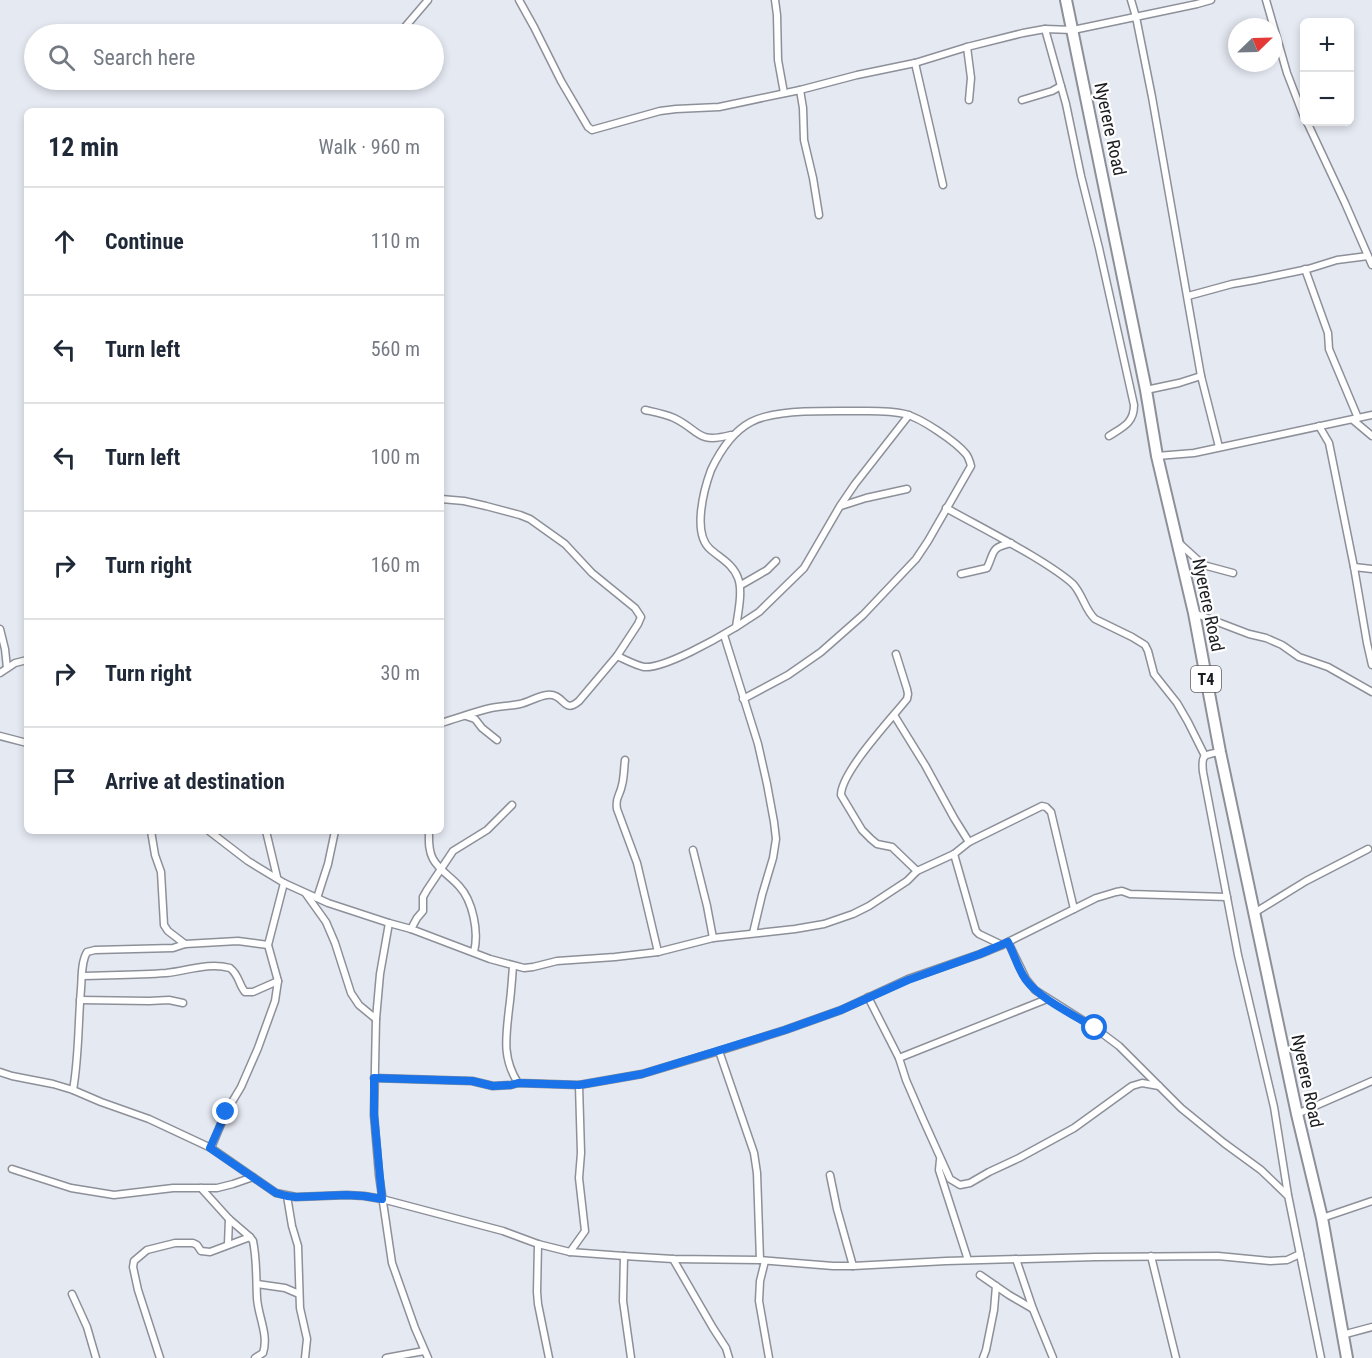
<!DOCTYPE html>
<meta charset="utf-8">
<style>
:root{--surface:#fff;--page:#f2f2f3;--text:#1f2937;--muted:#747a83;--line:#e0e1e3}
body{margin:0;font-family:"Roboto Condensed",sans-serif;background:var(--page);color:var(--text)}
.controls{position:absolute;right:18px;top:18px;display:grid;overflow:hidden;border-radius:9px;box-shadow:0 3px 9px #0003}
.controls button{width:54px;height:54px;display:grid;place-items:center;padding:0;border:0;border-bottom:2px solid var(--line);background:var(--surface);color:var(--text);font:30px sans-serif}
.compass{position:absolute;left:1228px;top:18px;width:54px;height:54px;border-radius:50%;background:var(--surface);box-shadow:0 3px 9px #0003;rotate:67deg}
.stop{position:absolute;width:18px;height:18px;margin:-14px;border:4px solid #1a73e8;border-radius:50%;background:#fff}
.stop.end{background:#1a73e8;border-color:#fff;box-shadow:0 2px 6px #0008}
.list{margin:0;padding:0;list-style:none}
h2{display:flex;justify-content:space-between;align-items:center;height:78px;margin:0;padding:0 24px;font-size:26px}
h2 small{font-size:20px;font-weight:400;color:var(--muted)}
.list li{display:grid;grid-template-columns:39px 1fr auto;gap:18px;align-items:center;box-sizing:border-box;height:108px;padding:0 24px;border-top:2px solid var(--line)}
.list b{display:block;font-size:22px;white-space:nowrap}
.list em{font-size:20px;font-style:normal;color:var(--muted)}
.icon{flex:none;width:33px;height:33px;fill:none;stroke:currentColor;stroke-width:2;stroke-linecap:round;stroke-linejoin:round}
.map{position:relative;flex:none;width:1372px;height:1358px;overflow:hidden}
.search{position:absolute;background:var(--surface);box-shadow:0 3px 9px #0003;left:24px;top:24px;width:420px;height:66px;display:flex;align-items:center;gap:15px;box-sizing:border-box;padding:0 21px;border-radius:33px;color:var(--muted);font-size:22px}
.panel{position:absolute;background:var(--surface);box-shadow:0 3px 9px #0003;left:24px;top:108px;width:420px;height:726px;border-radius:9px}
.map>svg:first-child{display:block}
.lines{fill:none;stroke-linecap:round;stroke-linejoin:round}
.minor-casing{stroke:#8d9099;stroke-width:9}
.trunk-casing{stroke:#8d9099;stroke-width:14}
.minor{stroke:#fff;stroke-width:6}
.trunk{stroke:#fff;stroke-width:10}
.route{stroke:#1a73e8;stroke-width:8}
.labels{text-anchor:middle;stroke-width:4.5;stroke-linejoin:round;paint-order:stroke}
.shield{fill:#fff;stroke:#5f6063;stroke-width:1.5}
.shield-label{font-size:16px;font-weight:bold;fill:#1b1c20}
.street-label{font-size:18px;fill:#1b1c20;stroke:#fff}
</style>
<div class="map">
<svg width="1372" height="1358" viewBox="0 0 1372 1358">
<rect width="100%" height="100%" fill="#e5e9f2"/>
<g class="lines">
<g class="minor-casing">
<g id="minor">
<path d="M 519,0 L 534,27 L 561,81 L 588,127 L 592,130 L 660,111 L 676,109 L 719,107 L 800,90 L 857,75 L 915,63 L 967,47 L 1023,33 L 1045,29 L 1073,30 L 1197,4 L 1211,0"/>
<path d="M 775,0 L 777,15 L 778,60 L 784,93"/>
<path d="M 1131,0 L 1136,17 L 1152,97 L 1201,376 L 1219,447"/>
<path d="M 1266,0 L 1287,73 L 1304,117"/>
<path d="M 1045,29 L 1066,104 L 1081,176 L 1099,248 L 1134,405 C 1134,423 1123,427 1109,436"/>
<path d="M 399,34 L 428,0"/>
<path d="M 967,47 L 971,78 L 969,100"/>
<path d="M 915,63 L 943,185"/>
<path d="M 800,90 L 803,108 L 804,140 L 813,178 L 819,215"/>
<path d="M 1022,100 L 1052,91 L 1061,86"/>
<path d="M 1307,122 L 1345,203 L 1372,265"/>
<path d="M 1305,269 L 1328,333 L 1329,349 L 1358,418"/>
<path d="M 1188,296 L 1232,284 L 1255,280 L 1308,269 L 1337,260 L 1368,256"/>
<path d="M 1146,390 L 1179,383 L 1201,376"/>
<path d="M 645,410 C 654,412 665,414 674,418 C 701,431 696,444 731,435"/>
<path d="M 1353,420 L 1372,436"/>
<path d="M 1319,426 L 1329,443 L 1354,567 L 1367,643 L 1372,665"/>
<path d="M 1157,456 L 1194,453 L 1372,415"/>
<path d="M 441,499 L 464,501 L 486,506 L 520,515 L 530,519 L 565,544 L 592,573 L 635,608 L 641,617 L 638,624 L 617,656 L 579,701 C 563,715 565,693 547,695 C 538,696 529,702 520,704 C 510,706 501,706 491,708 C 474,712 458,718 441,723"/>
<path d="M 841,506 L 866,498 L 907,489"/>
<path d="M 946,508 C 975,524 1004,539 1031,555 C 1046,564 1061,573 1073,584 C 1083,595 1085,610 1095,619 L 1132,637 L 1145,645 L 1148,651 L 1154,674 L 1177,703 L 1188,722 L 1205,756"/>
<path d="M 1178,542 L 1201,563 L 1207,566 L 1233,573"/>
<path d="M 1354,567 L 1372,569"/>
<path d="M 961,574 L 987,568 C 995,551 990,548 1011,543"/>
<path d="M 741,585 L 767,570 L 776,561"/>
<path d="M 1194,613 L 1249,634 L 1266,638 L 1282,645 L 1299,657 L 1328,667 L 1372,692"/>
<path d="M 736,627 L 759,612 L 804,568 L 840,506 L 855,484 L 909,415"/>
<path d="M 0,629 L 5,649 L 7,668"/>
<path d="M 724,635 L 758,744 L 767,784 L 774,822 L 776,839 L 773,858 L 762,895 L 753,933"/>
<path d="M 896,654 L 907,689 L 908,694 L 907,699 C 892,718 841,772 841,795 L 862,830 L 871,839 L 877,844 L 892,847 L 917,871"/>
<path d="M 617,656 C 626,660 635,665 644,667 C 664,669 718,638 736,627 C 738,613 743,591 738,578 C 733,564 720,558 710,549 C 692,533 704,489 711,470 C 720,451 732,432 751,422 C 755,420 760,418 764,417 C 791,410 827,411 855,411 C 871,411 889,410 905,414 C 921,418 955,441 966,454 C 969,458 970,462 971,466 L 928,541 L 916,559 L 863,615 L 821,652 L 788,675 L 743,699"/>
<path d="M 0,673 L 15,663 L 27,660"/>
<path d="M 894,715 L 925,765 L 954,818 L 969,842"/>
<path d="M 466,716 L 475,719 L 482,728 L 497,740"/>
<path d="M 0,736 L 27,743"/>
<path d="M 1220,752 C 1204,755 1201,754 1203,772 L 1238,955 L 1274,1107 L 1288,1195 L 1321,1358"/>
<path d="M 625,760 C 624,768 624,778 622,785 C 620,796 615,797 617,809 L 637,863 L 658,952"/>
<path d="M 151,831 L 155,855 L 161,872 L 164,925 L 168,931 L 185,944"/>
<path d="M 209,831 L 248,861 L 284,883 L 328,903 L 389,923 L 411,929 L 490,959 L 524,968 L 533,967 L 557,961 L 615,957 L 658,952 L 713,938 L 795,929 L 824,924 L 853,914 L 869,906 L 907,881 L 917,871 L 954,854 L 969,842 L 1042,806 L 1046,807 L 1051,812 L 1074,909"/>
<path d="M 266,831 L 277,877"/>
<path d="M 429,831 C 429,840 428,850 433,859 C 439,870 450,876 459,886 C 473,901 479,932 474,952"/>
<path d="M 693,850 L 707,906 L 713,938"/>
<path d="M 954,854 L 976,931 L 979,934 L 1002,945"/>
<path d="M 306,894 L 326,922 L 335,943 L 351,993 L 359,1005 L 376,1019"/>
<path d="M 317,898 L 328,864 L 335,831"/>
<path d="M 1254,913 L 1306,881 L 1368,849"/>
<path d="M 389,923 L 380,974 L 376,1019 L 374,1115 L 379,1175 L 392,1263 L 415,1328 L 428,1358"/>
<path d="M 411,929 L 417,918 L 423,911 L 423,897 L 427,890 L 453,851 L 487,830 L 512,805"/>
<path d="M 1008,942 L 1026,979 L 1035,990 L 1095,1028 L 1119,1046 L 1181,1108 L 1224,1143 L 1261,1170 L 1287,1195"/>
<path d="M 513,966 C 512,980 511,995 509,1009 C 506,1037 502,1058 518,1083 L 579,1085 L 642,1074 L 719,1051 L 785,1030 L 841,1010 L 908,979 L 980,954 L 1002,945 L 1096,898 L 1116,892 L 1122,891 L 1130,894 L 1227,897"/>
<path d="M 82,976 C 110,975 138,975 166,973 C 187,971 208,962 230,968 C 240,976 238,984 245,992 L 253,992 L 278,981"/>
<path d="M 868,997 L 899,1058 L 906,1080 L 922,1117 L 950,1179 L 960,1185 L 970,1183 L 989,1172 L 1019,1158 L 1074,1128 L 1132,1086 L 1142,1083 L 1159,1086"/>
<path d="M 80,1000 L 149,1001 L 169,1000 L 183,1003"/>
<path d="M 719,1051 L 754,1153 L 757,1173 L 760,1260"/>
<path d="M 899,1058 L 1047,999"/>
<path d="M 0,1072 L 12,1076 L 53,1084 L 73,1090 L 101,1102 L 149,1119 L 211,1148 L 276,1193 L 296,1197 L 347,1195 L 364,1196 L 382,1199 L 503,1231 L 538,1244 L 570,1252 L 624,1256 L 673,1259 L 760,1260 L 833,1266 L 853,1266 L 946,1261 L 1096,1257 L 1218,1256 L 1270,1261 L 1287,1260 L 1300,1254"/>
<path d="M 374,1078 L 472,1081 L 493,1086 L 511,1085 L 518,1083"/>
<path d="M 73,1090 C 79,1057 78,1023 81,989 C 82,977 81,962 87,952 L 95,950 L 173,948 L 185,944 L 238,941 L 268,945"/>
<path d="M 1297,1114 L 1372,1081"/>
<path d="M 211,1148 L 226,1112 L 241,1087 L 258,1048 L 275,1001 L 278,981 L 268,945 L 284,883"/>
<path d="M 940,1160 L 939,1170 L 968,1260"/>
<path d="M 12,1169 L 71,1188 L 114,1195 L 173,1188 L 217,1188 L 233,1184 L 253,1177"/>
<path d="M 830,1175 L 837,1209 L 853,1266"/>
<path d="M 201,1188 L 229,1219 L 250,1237 L 253,1241 C 257,1260 256,1279 257,1298 C 258,1316 269,1335 263,1353 L 255,1358"/>
<path d="M 287,1196 L 292,1226 L 298,1246 L 300,1308 L 307,1339 L 305,1358"/>
<path d="M 1322,1218 L 1372,1201"/>
<path d="M 228,1244 L 229,1219"/>
<path d="M 538,1244 L 537,1292 L 538,1304 L 549,1358"/>
<path d="M 570,1252 L 585,1231 L 579,1178 L 581,1153 L 579,1085"/>
<path d="M 624,1256 L 623,1301 L 631,1358"/>
<path d="M 1151,1256 L 1176,1358"/>
<path d="M 673,1259 L 713,1328 L 726,1348 L 729,1358"/>
<path d="M 1016,1259 L 1033,1309 L 1053,1358"/>
<path d="M 765,1261 L 760,1281 L 759,1301 L 769,1358"/>
<path d="M 980,1275 L 1009,1295 L 1033,1309"/>
<path d="M 257,1284 L 285,1288 L 299,1294"/>
<path d="M 72,1294 L 87,1327 L 96,1358"/>
<path d="M 1342,1335 L 1372,1327"/>
<path d="M 160,1358 L 138,1290 L 133,1267 L 134,1261 L 147,1250 L 175,1243 L 193,1243 L 197,1245 L 201,1251 L 210,1252 L 250,1237"/>
<path d="M 386,1358 L 424,1351"/>
<path d="M 983,1358 L 986,1350 L 994,1310 L 996,1286"/>
</g>
</g>
<g class="trunk-casing">
<path id="trunk" d="M 1066,0 L 1146,390 L 1157,456 L 1194,613 L 1220,752 L 1297,1114 L 1322,1218 L 1347,1358"/>
</g>
<use href="#minor" class="minor"/>
<use href="#trunk" class="trunk"/>
</g>
<g class="lines">
<path class="route" d="M 226,1112 L 210,1148 L 276,1193 L 287,1196 L 296,1197 L 346,1195 L 364,1196 L 382,1199 L 374,1114 L 374,1078 L 472,1081 L 493,1086 L 511,1085 L 518,1083 L 579,1085 L 642,1074 L 785,1030 L 841,1010 L 908,980 L 980,954 L 1008,942 C 1014,954 1018,969 1026,980 C 1040,999 1074,1015 1095,1028"/>
</g>
<g class="labels">
<rect class="shield" x="1191" y="666" width="30" height="26" rx="4.5"/>
<g class="shield-label">
<text x="1206" y="685">T4</text>
</g>
<g class="street-label">
<text transform="translate(1110 129) rotate(78)" y="6">Nyerere Road</text>
<text transform="translate(1208 605) rotate(78)" y="6">Nyerere Road</text>
<text transform="translate(1307 1081) rotate(78)" y="6">Nyerere Road</text>
</g>
</g>
</svg>
<div class="controls">
<button>+</button>
<button>−</button>
</div>
<svg class="compass" viewBox="-18 -18 36 36"><path d="M0-13l5 13h-10z" fill="#e53935"/><path d="M0 13l5-13h-10z" fill="#747a83"/></svg>
<div class="stop" style="left:1095px;top:1028px"></div>
<div class="stop end" style="left:226px;top:1112px"></div>
<div class="search"><svg class="icon" aria-label="search" viewBox="0 0 24 24"><circle cx="10" cy="10" r="6"/><path d="M15 15l6 6"/></svg>Search here</div>
<section class="panel">
<h2>12 min<small>Walk · 960 m</small></h2>
<ul class="list">
<li><svg class="icon" aria-label="ahead" viewBox="0 0 24 24"><path d="M12 20V5M6 11l6-6 6 6"/></svg><div><b>Continue</b></div><em>110 m</em></li>
<li><svg class="icon" aria-label="left" viewBox="0 0 24 24"><path d="M17 20v-9H6M10 6l-5 5 5 5"/></svg><div><b>Turn left</b></div><em>560 m</em></li>
<li><svg class="icon" aria-label="left" viewBox="0 0 24 24"><path d="M17 20v-9H6M10 6l-5 5 5 5"/></svg><div><b>Turn left</b></div><em>100 m</em></li>
<li><svg class="icon" aria-label="right" viewBox="0 0 24 24"><path d="M7 20v-9h11M14 6l5 5-5 5"/></svg><div><b>Turn right</b></div><em>160 m</em></li>
<li><svg class="icon" aria-label="right" viewBox="0 0 24 24"><path d="M7 20v-9h11M14 6l5 5-5 5"/></svg><div><b>Turn right</b></div><em>30 m</em></li>
<li><svg class="icon" aria-label="arrive" viewBox="0 0 24 24"><path d="M6 21V4h12l-3 4 3 4H6"/></svg><div><b>Arrive at destination</b></div></li>
</ul>
</section>
</div>
